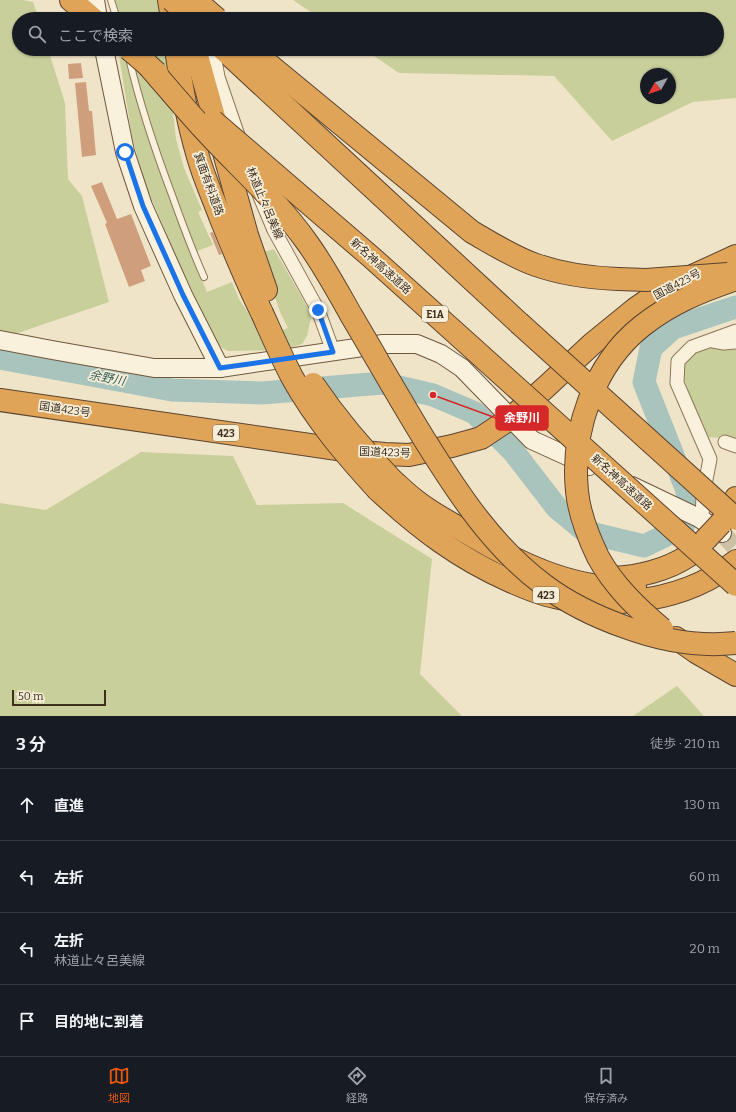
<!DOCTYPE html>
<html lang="ja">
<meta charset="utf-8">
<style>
:root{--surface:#171b24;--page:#242831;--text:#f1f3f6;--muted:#9ea1a6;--line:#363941;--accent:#ea580c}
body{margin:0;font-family:Bitter,"Noto Sans JP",serif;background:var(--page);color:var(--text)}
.compass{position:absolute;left:640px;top:68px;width:36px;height:36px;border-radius:50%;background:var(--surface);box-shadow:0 1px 3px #0004;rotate:230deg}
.scale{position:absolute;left:12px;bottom:10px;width:94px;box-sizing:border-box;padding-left:4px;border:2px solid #3d2e20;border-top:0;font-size:11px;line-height:14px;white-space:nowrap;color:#3d2e20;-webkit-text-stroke:3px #f7eed8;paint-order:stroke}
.stop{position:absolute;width:12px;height:12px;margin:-9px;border:3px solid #1a73e8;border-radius:50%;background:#fff}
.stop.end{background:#1a73e8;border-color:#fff;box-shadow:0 1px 4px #0008}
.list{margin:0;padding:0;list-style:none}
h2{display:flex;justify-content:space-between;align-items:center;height:52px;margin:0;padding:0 16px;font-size:17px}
h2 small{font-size:13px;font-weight:400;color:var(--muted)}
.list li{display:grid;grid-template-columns:26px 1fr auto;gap:12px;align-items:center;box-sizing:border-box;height:72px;padding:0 16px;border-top:1px solid var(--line)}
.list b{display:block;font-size:15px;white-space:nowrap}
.list p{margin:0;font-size:13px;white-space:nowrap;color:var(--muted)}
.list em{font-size:13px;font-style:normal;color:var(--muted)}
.icon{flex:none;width:22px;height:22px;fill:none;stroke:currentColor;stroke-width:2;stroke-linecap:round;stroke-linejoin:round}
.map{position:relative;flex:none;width:736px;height:716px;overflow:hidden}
.search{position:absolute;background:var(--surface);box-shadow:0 1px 3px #0004;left:12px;right:12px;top:12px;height:44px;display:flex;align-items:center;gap:10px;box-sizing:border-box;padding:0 14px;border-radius:22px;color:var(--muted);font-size:15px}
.sheet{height:340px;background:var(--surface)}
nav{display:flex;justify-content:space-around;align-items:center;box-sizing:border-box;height:56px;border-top:1px solid var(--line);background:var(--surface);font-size:11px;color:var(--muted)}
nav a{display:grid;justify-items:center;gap:2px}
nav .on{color:var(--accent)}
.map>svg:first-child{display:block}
.green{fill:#c9cf9b;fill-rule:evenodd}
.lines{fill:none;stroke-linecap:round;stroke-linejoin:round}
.river{stroke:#a9c4bc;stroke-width:23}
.building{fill:#cf9f7d}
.secondary-tunnel{stroke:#ccc0a6;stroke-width:18;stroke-dasharray:18 9;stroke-linecap:butt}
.lane-casing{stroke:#8d765c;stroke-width:8}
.street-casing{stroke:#8d765c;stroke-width:15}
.secondary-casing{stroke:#6f573f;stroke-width:20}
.highway-casing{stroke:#5b4430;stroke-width:24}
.lane{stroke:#faf1dc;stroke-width:6}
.street{stroke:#faf1dc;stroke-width:13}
.secondary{stroke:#faf1dc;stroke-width:18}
.highway{stroke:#e0a458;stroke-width:22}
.highway-bridge-casing{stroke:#5b4430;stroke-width:24;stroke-linecap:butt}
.highway-bridge{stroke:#e0a458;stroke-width:22}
.route{stroke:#1a73e8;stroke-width:5}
.labels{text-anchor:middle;stroke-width:3.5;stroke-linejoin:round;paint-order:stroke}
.shield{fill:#f7eed8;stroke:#756857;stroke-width:1}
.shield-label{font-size:10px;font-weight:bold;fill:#3d2e20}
.street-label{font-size:11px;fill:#3d2e20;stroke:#f7eed8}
.water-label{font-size:12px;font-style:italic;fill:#2f5d5a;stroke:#f7eed8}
.leader{fill:none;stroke:#d62828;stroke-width:1.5}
.callout-dot{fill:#d62828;stroke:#f7eed8;stroke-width:1.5}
.callout{fill:#d62828;stroke:#d62828;stroke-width:1.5}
.callout-label{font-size:12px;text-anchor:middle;font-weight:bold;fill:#fff}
</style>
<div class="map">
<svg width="736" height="716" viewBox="0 0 736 716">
<rect width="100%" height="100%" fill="#f0e4c8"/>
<g class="green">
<path d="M 0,0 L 23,0 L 33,2 L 39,19 L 19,19 L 19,49 L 48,49 L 65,103 L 68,179 L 82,196 L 109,302 L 12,335 L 0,332 Z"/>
<path d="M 115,0 L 159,0 L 162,19 L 121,19 Z"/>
<path d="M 293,0 L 736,0 L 736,98 L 693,102 L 612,141 L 554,76 L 399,73 L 364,49 L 717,49 L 717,19 L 321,19 ZM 646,74 L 670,74 L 670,98 L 646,98 Z"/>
<path d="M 118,49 L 122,49 C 144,132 174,213 207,292 L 232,282 L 239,299 L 262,334 L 269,335 L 288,328 L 280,312 L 260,253 L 274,249 L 308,308 L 311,318 L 307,336 L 302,344 L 283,350 L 228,351 L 222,348 L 218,343 L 181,268 L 145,184 L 132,137 Z"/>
<path d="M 129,49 L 166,49 L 176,139 L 184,168 L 202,210 L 198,212 L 213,245 L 197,251 L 152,131 Z"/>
<path d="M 736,344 L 736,439 L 705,437 L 681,371 L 682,365 L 696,349 Z"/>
<path d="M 141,452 L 233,456 L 257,505 L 343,503 L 432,559 L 420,674 L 462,716 L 0,716 L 0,503 L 46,510 Z"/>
<path d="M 677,686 L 704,716 L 633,716 Z"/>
</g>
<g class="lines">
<path class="river" d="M 0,358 L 172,390 L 262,393 L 382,383 L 433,395 L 475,413 L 513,451 L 557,508 L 586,532 L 644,546 L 683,527 L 689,499 L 686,488 L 644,382 L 651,348 L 673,328 L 736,307"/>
</g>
<g class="building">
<path d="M 81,63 L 83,78 L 69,79 L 68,64 Z"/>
<path d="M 86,82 L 89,111 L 92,111 L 96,155 L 82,157 L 75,83 Z"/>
<path d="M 102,182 L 117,219 L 131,214 L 151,266 L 141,270 L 145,281 L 129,287 L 105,224 L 107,223 L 91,186 Z"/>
<path d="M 213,232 L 222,254 L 219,255 L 210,233 Z"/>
</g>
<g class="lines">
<path class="secondary-tunnel" d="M 722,533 L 736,548"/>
<g class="lane-casing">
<g id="lane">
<path d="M 111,0 L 117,19"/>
<path d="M 129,58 C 140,105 155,150 172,195 C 182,223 192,250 204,277"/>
</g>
</g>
<g class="street-casing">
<g id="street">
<path d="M 213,49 L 218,77 L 240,141"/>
<path d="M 258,192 L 274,230 L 318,310 L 333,351"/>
<path d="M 713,341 L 724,343 L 736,342"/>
<path d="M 725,442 L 736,446"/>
<path d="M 702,520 L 703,495 L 710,459 L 677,383 L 678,361 L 692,347 L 736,331"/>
</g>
</g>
<g class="secondary-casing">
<g id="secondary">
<path d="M 95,0 L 98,19"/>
<path d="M 104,49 L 125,152 L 143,206 L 183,295 L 220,368"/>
<path d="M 0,340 L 52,350 L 154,368 L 220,368 L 383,344 L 417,344 L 441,354 L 462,368 L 532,440 L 589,466"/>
<path d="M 632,486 L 699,518 L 722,533"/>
</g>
</g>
<g class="highway-casing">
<g id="highway">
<path d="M 71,0 L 93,19"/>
<path d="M 169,0 L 172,19"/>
<path d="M 176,49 C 181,84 187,119 197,153 C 203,176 213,197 221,219 C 234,251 247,283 262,313"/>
<path d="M 195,49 L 247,235 L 266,290"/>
<path d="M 223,49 L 519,323"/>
<path d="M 250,49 L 472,232 C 493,244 513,257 536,265 C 562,274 590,278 618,279"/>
<path d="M 0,400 L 351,451 L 385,454 L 409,455 L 452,446 L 481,438 L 511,418 L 547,386 L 592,344 L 635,309 L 664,289 L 736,256"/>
<path d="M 392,480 C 400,487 407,494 415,500 C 430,512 447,521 464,531 C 514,561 574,592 635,587"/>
<path d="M 378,490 C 419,528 458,558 510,581 C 524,587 539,594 555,597 C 580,603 608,604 633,601 C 672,597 706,585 736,561"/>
<path d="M 721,523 L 732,506 L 736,498"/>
<path d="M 613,578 C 638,577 667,570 688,556 C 694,551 700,544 706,539"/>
<path d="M 676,638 L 696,652 L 736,675"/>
</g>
</g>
<use href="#lane" class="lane"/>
<use href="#street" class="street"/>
<use href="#secondary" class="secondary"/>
<use href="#highway" class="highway"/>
<g class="highway-bridge-casing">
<g id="highway-bridge">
<path d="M 172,0 L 192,19"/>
<path d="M 195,0 L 217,19"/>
<path d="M 129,49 L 157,73"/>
<path d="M 146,63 C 168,88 189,114 212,138 C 244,172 279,203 306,241 C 323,264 337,290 351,315 C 376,357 400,400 426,442 C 459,495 494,548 544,585 C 569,604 597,617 625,627 C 660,640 699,647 736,643"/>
<path d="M 213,121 L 370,256 L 736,585"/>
<path d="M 618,279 L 646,280 L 728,274"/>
<path d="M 262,313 C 272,335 281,356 292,377 C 315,419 346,455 378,490"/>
<path d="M 519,323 L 736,519"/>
<path d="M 313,384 C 336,418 363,450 392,480"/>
<path d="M 706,539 L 721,523"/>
<path d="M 662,629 C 637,608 614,586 598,557 C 588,536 579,514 577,491 C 571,431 594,364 642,326 C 671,303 701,291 736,279"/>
</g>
</g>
<use href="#highway-bridge" class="highway-bridge"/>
</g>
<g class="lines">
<path class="route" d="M 125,152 L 143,206 L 183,295 L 220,368 L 333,352 L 318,310"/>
</g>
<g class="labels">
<g class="shield">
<rect x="422" y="306" width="26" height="16" rx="3"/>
<rect x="213" y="425" width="26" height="16" rx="3"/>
<rect x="533" y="587" width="26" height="16" rx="3"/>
</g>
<g class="shield-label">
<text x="435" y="318">E1A</text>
<text x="226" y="437">423</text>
<text x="546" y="599">423</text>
</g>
<g class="street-label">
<text transform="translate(209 184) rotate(70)" y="4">箕面有料道路</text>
<text transform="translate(265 203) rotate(67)" y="4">林道止々呂美線</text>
<text transform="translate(381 266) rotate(42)" y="4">新名神高速道路</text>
<text transform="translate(677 284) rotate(-28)" y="4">国道423号</text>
<text transform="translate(65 409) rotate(8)" y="4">国道423号</text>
<text transform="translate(385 452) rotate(2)" y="4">国道423号</text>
<text transform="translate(622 482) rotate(42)" y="4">新名神高速道路</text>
</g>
<g class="water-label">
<text transform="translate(107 378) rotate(11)" y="4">余野川</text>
</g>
</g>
<path class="leader" d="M433 395L496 418"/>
<circle class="callout-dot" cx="433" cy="395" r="4"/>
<rect class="callout" x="496" y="406" width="52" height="24" rx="4"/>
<g class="callout-label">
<text x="522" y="422">余野川</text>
</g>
</svg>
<svg class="compass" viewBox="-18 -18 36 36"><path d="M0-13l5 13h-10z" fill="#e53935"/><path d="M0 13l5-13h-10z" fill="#9ea1a6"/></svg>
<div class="scale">50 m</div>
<div class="stop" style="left:125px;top:152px"></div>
<div class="stop end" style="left:318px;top:310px"></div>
<div class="search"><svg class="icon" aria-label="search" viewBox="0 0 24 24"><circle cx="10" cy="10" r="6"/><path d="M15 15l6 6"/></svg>ここで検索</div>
</div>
<section class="sheet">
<h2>3 分<small>徒歩 · 210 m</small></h2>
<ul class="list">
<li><svg class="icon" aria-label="ahead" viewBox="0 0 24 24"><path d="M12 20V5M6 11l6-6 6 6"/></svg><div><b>直進</b></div><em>130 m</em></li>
<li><svg class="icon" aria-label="left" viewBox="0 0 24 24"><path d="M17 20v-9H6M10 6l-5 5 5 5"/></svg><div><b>左折</b></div><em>60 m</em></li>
<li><svg class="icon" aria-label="left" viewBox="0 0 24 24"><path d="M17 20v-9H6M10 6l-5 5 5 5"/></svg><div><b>左折</b><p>林道止々呂美線</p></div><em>20 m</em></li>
<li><svg class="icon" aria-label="arrive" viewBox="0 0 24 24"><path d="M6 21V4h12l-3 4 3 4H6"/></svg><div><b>目的地に到着</b></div></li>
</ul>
</section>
<nav>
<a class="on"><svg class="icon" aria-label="map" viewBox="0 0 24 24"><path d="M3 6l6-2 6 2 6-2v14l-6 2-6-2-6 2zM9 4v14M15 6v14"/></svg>地図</a>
<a><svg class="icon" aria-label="directions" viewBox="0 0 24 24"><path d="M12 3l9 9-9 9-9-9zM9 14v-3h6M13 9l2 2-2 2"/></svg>経路</a>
<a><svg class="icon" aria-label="saved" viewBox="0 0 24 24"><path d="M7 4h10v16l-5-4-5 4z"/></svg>保存済み</a>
</nav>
